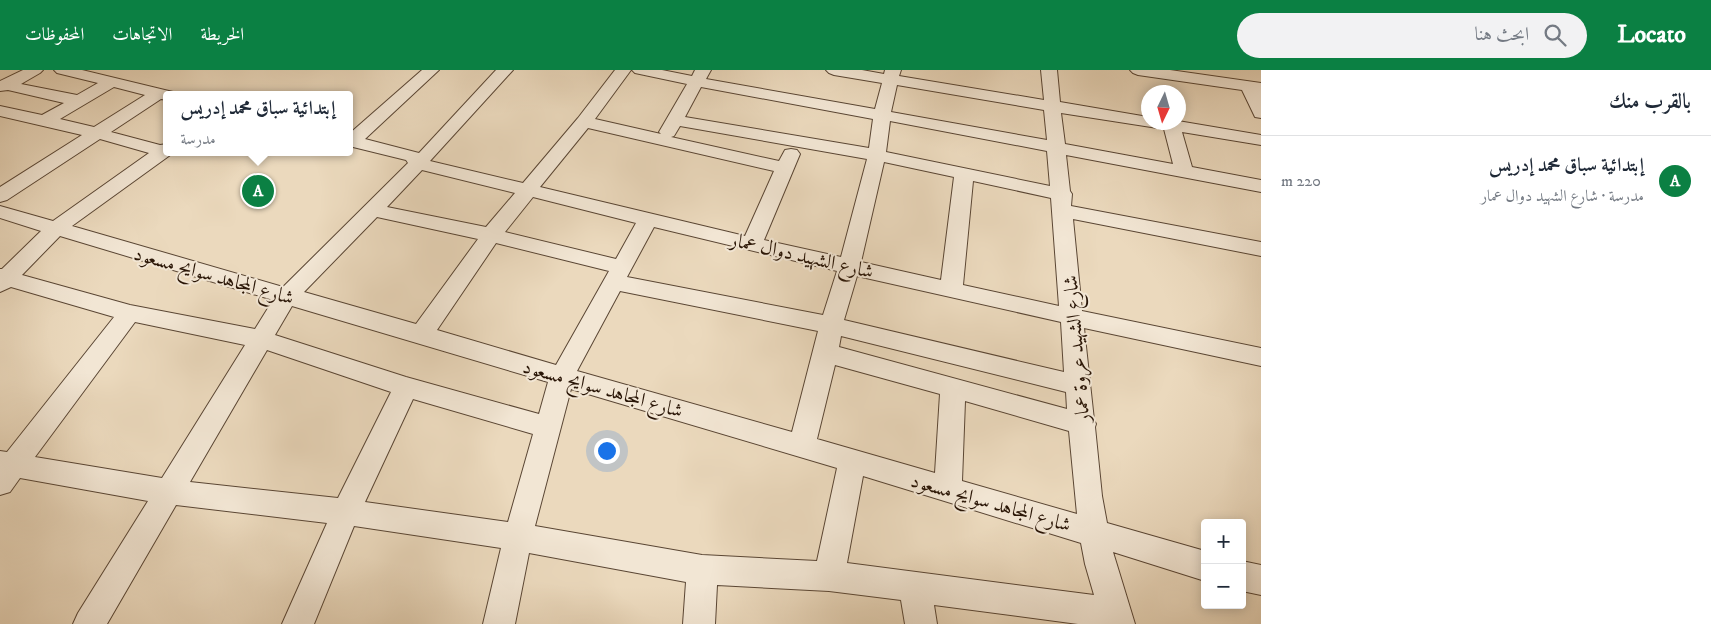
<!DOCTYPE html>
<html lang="ar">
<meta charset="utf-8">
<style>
:root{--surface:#fff;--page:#f2f2f3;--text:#1f2937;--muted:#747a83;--line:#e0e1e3;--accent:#0b8043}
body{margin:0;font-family:"IM FELL DW Pica",Amiri,serif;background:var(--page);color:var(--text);direction:rtl}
.controls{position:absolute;right:15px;bottom:15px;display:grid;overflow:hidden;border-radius:5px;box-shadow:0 2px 12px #0003}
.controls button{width:45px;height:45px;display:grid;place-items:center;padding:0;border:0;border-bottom:1px solid var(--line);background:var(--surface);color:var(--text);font:25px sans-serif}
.compass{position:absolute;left:1141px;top:15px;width:45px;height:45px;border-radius:50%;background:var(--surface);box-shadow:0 2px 12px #0003;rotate:185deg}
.you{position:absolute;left:606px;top:380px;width:18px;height:18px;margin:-12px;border:4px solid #fff;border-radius:50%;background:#1a73e8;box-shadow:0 0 0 8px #1a73e833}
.badge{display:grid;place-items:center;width:32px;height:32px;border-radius:50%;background:var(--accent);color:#fff;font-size:16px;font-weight:700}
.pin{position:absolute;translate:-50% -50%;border:2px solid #fff;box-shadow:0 1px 5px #0006}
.popup{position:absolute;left:163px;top:21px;width:190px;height:65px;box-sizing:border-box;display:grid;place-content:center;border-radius:5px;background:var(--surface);filter:drop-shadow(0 1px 4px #0005);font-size:16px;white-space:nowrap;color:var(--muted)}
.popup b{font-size:19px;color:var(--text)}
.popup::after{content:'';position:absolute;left:50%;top:100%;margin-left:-10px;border:10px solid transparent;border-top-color:var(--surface)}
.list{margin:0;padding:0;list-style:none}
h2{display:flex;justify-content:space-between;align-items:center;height:65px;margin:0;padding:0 20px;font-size:21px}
h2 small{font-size:16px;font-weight:400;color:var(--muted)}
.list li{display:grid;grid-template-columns:32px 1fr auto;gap:15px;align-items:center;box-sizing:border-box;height:90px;padding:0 20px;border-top:1px solid var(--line)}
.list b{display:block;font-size:19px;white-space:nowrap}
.list p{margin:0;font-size:16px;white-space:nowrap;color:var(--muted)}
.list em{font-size:16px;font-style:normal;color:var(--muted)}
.icon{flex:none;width:28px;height:28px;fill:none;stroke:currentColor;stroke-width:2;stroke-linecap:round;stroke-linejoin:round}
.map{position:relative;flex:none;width:1261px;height:554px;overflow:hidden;direction:ltr}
header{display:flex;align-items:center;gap:30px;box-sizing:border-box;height:70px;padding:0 25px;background:var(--accent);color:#fff}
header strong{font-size:24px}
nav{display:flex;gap:28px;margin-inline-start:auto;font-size:18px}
.search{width:350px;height:45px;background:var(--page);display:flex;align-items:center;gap:12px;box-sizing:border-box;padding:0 18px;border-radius:28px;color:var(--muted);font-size:19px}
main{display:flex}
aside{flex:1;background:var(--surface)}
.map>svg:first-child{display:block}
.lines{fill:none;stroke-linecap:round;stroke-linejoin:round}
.minor-casing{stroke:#5a4634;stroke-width:2}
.minor{fill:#f2e6d4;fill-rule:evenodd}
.labels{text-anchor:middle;stroke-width:4;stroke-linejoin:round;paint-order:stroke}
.street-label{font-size:20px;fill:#291506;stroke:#f2e6d4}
</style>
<header>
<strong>Locato</strong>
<div class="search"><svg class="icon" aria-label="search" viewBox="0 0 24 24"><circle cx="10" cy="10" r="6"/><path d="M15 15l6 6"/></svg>ابحث هنا</div>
<nav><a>الخريطة</a><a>الاتجاهات</a><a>المحفوظات</a></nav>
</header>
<main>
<aside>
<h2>بالقرب منك<small></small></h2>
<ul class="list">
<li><span class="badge">A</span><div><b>إبتدائية سباق محمد إدريس</b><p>مدرسة · شارع الشهيد دوال عمار</p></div><em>220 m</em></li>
</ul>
</aside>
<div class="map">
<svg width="1261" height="554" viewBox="0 0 1261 554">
<rect width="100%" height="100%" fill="#ebd9bd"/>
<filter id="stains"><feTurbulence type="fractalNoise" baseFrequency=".004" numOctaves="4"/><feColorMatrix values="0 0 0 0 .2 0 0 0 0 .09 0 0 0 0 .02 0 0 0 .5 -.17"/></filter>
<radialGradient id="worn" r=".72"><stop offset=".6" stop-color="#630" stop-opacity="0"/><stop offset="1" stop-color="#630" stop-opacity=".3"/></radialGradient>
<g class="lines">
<g class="minor-casing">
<g id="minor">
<path d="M 23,0 L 43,0 L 40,3 L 21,14 L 77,25 L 98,13 L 57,3 L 54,0 L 82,0 L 173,22 L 175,25 L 167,25 L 167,30 L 161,29 L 111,62 L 160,75 L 167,74 L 167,82 L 173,83 L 72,156 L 283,217 L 408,93 L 406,90 L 349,76 L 349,64 L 422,0 L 439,0 L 365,69 L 419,83 L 496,0 L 513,0 L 430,91 L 523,113 L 578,48 L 615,0 L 631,0 L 595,49 L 661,64 L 659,62 L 687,14 L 635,3 L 632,0 L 662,0 L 692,6 L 695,0 L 711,0 L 706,9 L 875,39 L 882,13 L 834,5 L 829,3 L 826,0 L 862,0 L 884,4 L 885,0 L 901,0 L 899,6 L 1044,30 L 1041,0 L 1057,0 L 1060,32 L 1148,47 L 1148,52 L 1178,52 L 1178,51 L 1261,65 L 1261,75 L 1182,62 L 1192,97 L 1261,110 L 1261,122 L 1066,85 L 1070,121 L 1072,124 L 1071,136 L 1261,172 L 1261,186 L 1073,149 L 1082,241 L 1261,278 L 1261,296 L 1084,258 L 1094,350 L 1096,354 L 1095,357 L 1102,426 L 1107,453 L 1205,481 L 1205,511 L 1113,482 L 1135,554 L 1078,554 L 934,535 L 937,554 L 905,554 L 901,530 L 829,521 L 717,515 L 715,554 L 683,554 L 686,512 L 529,483 L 515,554 L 483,554 L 501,478 L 354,456 L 314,554 L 282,554 L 327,453 L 176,435 L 107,554 L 73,554 L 78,543 L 148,431 L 20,408 L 10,422 L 0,425 L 0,381 L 7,382 L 114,247 L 11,217 L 0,222 L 0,199 L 2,199 L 41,161 L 0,148 L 0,136 L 53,151 L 149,83 L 100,69 L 7,130 L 0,132 L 0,117 L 82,65 L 0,46 L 0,36 L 42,45 L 64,33 L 8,20 L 0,21 L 0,11 ZM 897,15 L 1044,40 L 1047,70 L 891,42 ZM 114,17 L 145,25 L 94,57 L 60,49 ZM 701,17 L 873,49 L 869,78 L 685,47 ZM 1061,43 L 1164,59 L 1173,94 L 1065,74 ZM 890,51 L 1047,81 L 1050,116 L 886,82 ZM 680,56 L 867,89 L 841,187 L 764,170 L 800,84 L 797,80 L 791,79 L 785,80 L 779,91 L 671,67 L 674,66 ZM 588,58 L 774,101 L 745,166 L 540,117 ZM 884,92 L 954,107 L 941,210 L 861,192 ZM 422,100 L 515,123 L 486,157 L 387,137 ZM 973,111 L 1051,128 L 1059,236 L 963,215 ZM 533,127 L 636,153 L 616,189 L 505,162 ZM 377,147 L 478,169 L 416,254 L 304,222 ZM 654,157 L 837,201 L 823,245 L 627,207 ZM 60,166 L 273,230 L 255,259 L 130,235 L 22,205 ZM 496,173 L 609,201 L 556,295 L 437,260 ZM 857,206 L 1061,252 L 1064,302 L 844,250 ZM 620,221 L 818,261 L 792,362 L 577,301 ZM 292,236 L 548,312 L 539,344 L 406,307 L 275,265 ZM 135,252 L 245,275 L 162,408 L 35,387 ZM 841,266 L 1066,322 L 1067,339 L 839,277 ZM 267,280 L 391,322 L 338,428 L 190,412 ZM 835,295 L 940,324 L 935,403 L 817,369 ZM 571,319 L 837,398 L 817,491 L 702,485 L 535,456 ZM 413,329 L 533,364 L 508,452 L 365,432 ZM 965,331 L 1069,361 L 1077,444 L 962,411 ZM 863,406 L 1081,473 L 1085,494 L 1094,525 L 847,493 Z"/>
<path d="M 1130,0 L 1170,0 L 1261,13 L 1261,48 L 1255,47 L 1242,20 L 1138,5 L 1133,3 Z"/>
<path d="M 1242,491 L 1261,495 L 1261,525 L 1242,521 Z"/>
</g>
</g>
<use href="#minor" class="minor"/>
</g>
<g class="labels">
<g class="street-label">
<text transform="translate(802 185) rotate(13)" y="7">شارع الشهيد دوال عمار</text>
<text transform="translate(214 205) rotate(16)" y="7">شارع المجاهد سوايح مسعود</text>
<text transform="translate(1076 279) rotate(-95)" y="7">شارع الشهيد عروة عمار</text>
<text transform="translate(603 318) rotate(16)" y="7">شارع المجاهد سوايح مسعود</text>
<text transform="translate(991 432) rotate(16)" y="7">شارع المجاهد سوايح مسعود</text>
</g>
</g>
<rect width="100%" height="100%" filter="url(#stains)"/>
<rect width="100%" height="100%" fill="url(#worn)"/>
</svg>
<div class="controls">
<button>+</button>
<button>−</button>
</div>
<svg class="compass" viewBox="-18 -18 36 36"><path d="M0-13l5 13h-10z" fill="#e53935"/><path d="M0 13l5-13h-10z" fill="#747a83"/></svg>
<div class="you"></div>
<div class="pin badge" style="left:258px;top:121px">A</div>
<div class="popup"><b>إبتدائية سباق محمد إدريس</b>مدرسة</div>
</div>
</main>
